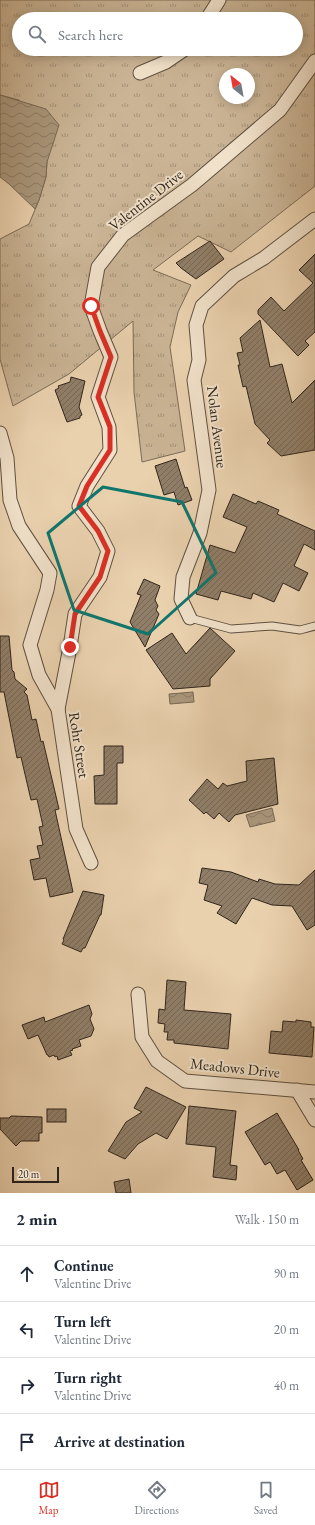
<!DOCTYPE html>
<meta charset="utf-8">
<style>
:root{--surface:#fff;--page:#f6f6f7;--text:#1f2937;--muted:#747a83;--line:#e0e1e3;--accent:#d93025}
body{margin:0;font-family:"EB Garamond",serif;background:var(--page);color:var(--text)}
.compass{position:absolute;left:219px;top:68px;width:36px;height:36px;border-radius:50%;background:var(--surface);box-shadow:0 2px 10px #0003;rotate:329deg}
.scale{position:absolute;left:12px;bottom:10px;width:47px;box-sizing:border-box;padding-left:4px;border:2px solid #2f251c;border-top:0;font-size:11px;line-height:14px;white-space:nowrap;color:#2f251c;-webkit-text-stroke:3px #f1e1ca;paint-order:stroke}
.stop{position:absolute;width:12px;height:12px;margin:-9px;border:3px solid #d93025;border-radius:50%;background:#fff}
.stop.end{background:#d93025;border-color:#fff;box-shadow:0 1px 4px #0008}
.list{margin:0;padding:0;list-style:none}
h2{display:flex;justify-content:space-between;align-items:center;height:52px;margin:0;padding:0 16px;font-size:17px}
h2 small{font-size:13px;font-weight:400;color:var(--muted)}
.list li{display:grid;grid-template-columns:26px 1fr auto;gap:12px;align-items:center;box-sizing:border-box;height:56px;padding:0 16px;border-top:1px solid var(--line)}
.list b{display:block;font-size:15px;white-space:nowrap}
.list p{margin:0;font-size:13px;white-space:nowrap;color:var(--muted)}
.list em{font-size:13px;font-style:normal;color:var(--muted)}
.icon{flex:none;width:22px;height:22px;fill:none;stroke:currentColor;stroke-width:2;stroke-linecap:round;stroke-linejoin:round}
.map{position:relative;flex:none;width:315px;height:1193px;overflow:hidden}
.search{position:absolute;background:var(--surface);box-shadow:0 2px 10px #0003;left:12px;right:12px;top:12px;height:44px;display:flex;align-items:center;gap:10px;box-sizing:border-box;padding:0 14px;border-radius:22px;color:var(--muted);font-size:15px}
.sheet{height:276px;background:var(--surface)}
nav{display:flex;justify-content:space-around;align-items:center;box-sizing:border-box;height:56px;border-top:1px solid var(--line);background:var(--surface);font-size:11px;color:var(--muted)}
nav a{display:grid;justify-items:center;gap:2px}
nav .on{color:var(--accent)}
.map>svg:first-child{display:block}
.grass{fill:url(#grass-tufts);stroke:#7c6c58;fill-rule:evenodd}
.water{fill:url(#water-waves);stroke:#796956}
.building{fill:url(#building-hatch);stroke:#2f251c}
.lines{fill:none;stroke-linecap:round;stroke-linejoin:round}
.lane-casing{stroke:#5e5040;stroke-width:9}
.street-casing{stroke:#5e5040;stroke-width:15}
.lane{stroke:#f1e1ca;stroke-width:7}
.street{stroke:#f1e1ca;stroke-width:13}
.route{stroke:#d93025;stroke-width:5}
.marked{fill:none;stroke:#0f766e;stroke-width:3;stroke-linejoin:round}
.labels{text-anchor:middle;stroke-width:4;stroke-linejoin:round;paint-order:stroke}
.street-label{font-size:15px;fill:#2f251c;stroke:#f1e1ca}
</style>
<div class="map">
<svg width="315" height="1193" viewBox="0 0 315 1193">
<defs>
<pattern id="grass-tufts" width="24" height="20" patternUnits="userSpaceOnUse"><rect width="24" height="20" fill="#cab495"/><path d="M3 7l-1-3M5 7V3M7 7l1-3M15 17l-1-3M17 17v-4M19 17l1-3" fill="none" stroke="#a49279"/></pattern>
<pattern id="water-waves" width="16" height="10" patternUnits="userSpaceOnUse"><rect width="16" height="10" fill="#aa977c"/><path d="M0 5q4-4 8 0t8 0" fill="none" stroke="#8b7b65"/></pattern>
<pattern id="building-hatch" width="6" height="6" patternUnits="userSpaceOnUse"><rect width="6" height="6" fill="#907e68"/><path d="M-1 1l2-2M0 6l6-6M5 7l2-2" fill="none" stroke="#766755"/></pattern>
</defs>
<rect width="100%" height="100%" fill="#ead1ae"/>
<filter id="stains"><feTurbulence type="fractalNoise" baseFrequency=".005" numOctaves="4"/><feColorMatrix values="0 0 0 0 .2 0 0 0 0 .09 0 0 0 0 .02 0 0 0 .5 -.17"/></filter>
<radialGradient id="worn" r=".72"><stop offset=".6" stop-color="#630" stop-opacity="0"/><stop offset="1" stop-color="#630" stop-opacity=".3"/></radialGradient>
<path class="grass" d="M 0,0 L 315,0 L 315,186 L 231,252 L 198,236 L 153,270 L 191,285 L 178,312 L 170,347 L 185,451 L 142,462 L 134,392 L 133,321 L 69,374 L 13,406 L 0,359 L 0,239 L 29,224 L 39,200 L 46,177 L 47,162 L 19,100 L 0,95 ZM 19,19 L 296,19 L 296,49 L 19,49 ZM 225,74 L 249,74 L 249,98 L 225,98 Z"/>
<g class="water">
<path d="M 0,95 L 46,109 L 59,125 L 47,162 L 46,177 L 39,200 L 35,209 L 9,184 L 0,177 Z"/>
<path d="M 193,692 L 194,702 L 170,704 L 169,694 Z"/>
<path d="M 272,808 L 275,821 L 250,827 L 246,815 Z"/>
</g>
<g class="building">
<path d="M 210,241 L 224,259 L 196,279 L 181,268 L 176,263 Z"/>
<path d="M 315,254 L 315,332 L 305,341 L 309,345 L 298,356 L 258,314 L 258,310 L 271,297 L 284,311 L 313,283 L 299,270 Z"/>
<path d="M 260,320 L 270,367 L 282,364 L 292,403 L 315,380 L 315,450 L 281,456 L 267,443 L 270,440 L 255,424 L 246,386 L 243,387 L 238,365 L 240,365 L 237,353 L 243,352 L 240,338 Z"/>
<path d="M 71,377 L 85,381 L 79,407 L 82,415 L 80,416 L 80,418 L 67,422 L 55,390 L 59,388 L 58,386 L 70,382 Z"/>
<path d="M 176,459 L 185,488 L 187,487 L 192,500 L 178,505 L 174,492 L 164,495 L 155,466 Z"/>
<path d="M 233,494 L 256,504 L 258,501 L 279,510 L 277,514 L 315,531 L 315,550 L 304,544 L 294,566 L 308,573 L 299,591 L 283,583 L 274,602 L 253,593 L 251,599 L 221,591 L 218,600 L 196,594 L 210,545 L 235,553 L 247,527 L 223,517 Z"/>
<path d="M 144,579 L 160,586 L 155,600 L 158,606 L 156,610 L 159,614 L 145,647 L 130,622 L 141,595 L 137,594 Z"/>
<path d="M 210,628 L 235,651 L 210,679 L 210,686 L 173,689 L 146,650 L 172,633 L 186,654 Z"/>
<path d="M 0,636 L 9,636 L 12,670 L 14,672 L 15,679 L 27,689 L 24,692 L 27,695 L 32,720 L 36,719 L 41,742 L 43,741 L 59,809 L 55,810 L 73,892 L 50,897 L 46,878 L 34,880 L 30,860 L 40,858 L 37,846 L 43,845 L 39,827 L 43,826 L 37,799 L 31,800 L 21,757 L 17,758 L 4,692 L 0,692 Z"/>
<path d="M 104,746 L 123,746 L 123,763 L 117,763 L 117,804 L 95,804 L 94,776 L 104,775 Z"/>
<path d="M 274,758 L 278,804 L 235,815 L 229,822 L 219,813 L 214,819 L 206,812 L 204,814 L 189,800 L 207,779 L 218,789 L 223,783 L 227,786 L 247,781 L 246,761 Z"/>
<path d="M 202,868 L 231,872 L 258,882 L 259,879 L 275,884 L 299,885 L 315,870 L 315,925 L 307,930 L 292,906 L 272,905 L 252,898 L 236,924 L 217,913 L 222,906 L 204,900 L 208,885 L 199,883 Z"/>
<path d="M 83,891 L 104,895 L 101,915 L 100,915 L 85,948 L 83,948 L 81,952 L 62,944 L 64,940 L 63,939 Z"/>
<path d="M 167,980 L 186,982 L 184,1010 L 231,1014 L 228,1049 L 174,1043 L 174,1040 L 167,1040 L 168,1032 L 164,1032 L 165,1024 L 158,1023 L 159,1009 L 165,1010 Z"/>
<path d="M 89,1005 L 92,1014 L 90,1019 L 94,1029 L 91,1036 L 79,1040 L 81,1046 L 72,1049 L 73,1050 L 70,1051 L 72,1055 L 58,1060 L 57,1056 L 55,1057 L 54,1055 L 49,1057 L 48,1055 L 47,1055 L 38,1035 L 28,1039 L 22,1025 L 44,1017 L 45,1022 Z"/>
<path d="M 296,1020 L 311,1022 L 311,1027 L 314,1027 L 312,1057 L 269,1053 L 271,1031 L 282,1032 L 283,1021 L 296,1022 Z"/>
<path d="M 146,1087 L 186,1107 L 167,1139 L 156,1133 L 138,1144 L 125,1159 L 108,1151 L 126,1122 L 142,1112 L 134,1108 Z"/>
<path d="M 189,1106 L 236,1111 L 230,1165 L 237,1166 L 236,1180 L 213,1177 L 216,1147 L 186,1144 Z"/>
<rect x="47" y="1109" width="19" height="13"/>
<path d="M 277,1113 L 299,1150 L 298,1150 L 303,1159 L 301,1160 L 313,1180 L 297,1190 L 285,1170 L 277,1174 L 270,1162 L 265,1165 L 245,1132 Z"/>
<path d="M 11,1116 L 42,1117 L 42,1133 L 39,1133 L 39,1141 L 21,1141 L 16,1146 L 0,1129 L 0,1118 L 9,1118 Z"/>
<path d="M 129,1179 L 131,1193 L 116,1193 L 114,1182 Z"/>
</g>
<g class="lines">
<g class="lane-casing">
<path id="lane" d="M 190,618 L 231,629 L 272,626 L 300,630 L 315,626"/>
</g>
<g class="street-casing">
<g id="street">
<path d="M 207,19 L 219,0"/>
<path d="M 140,73 L 166,62 L 185,49"/>
<path d="M 0,433 L 7,458 L 10,500 L 19,526 L 50,573 L 47,590 L 30,645 L 39,675 L 58,709 L 76,829 L 91,863"/>
<path d="M 190,618 L 181,599 L 183,577 L 200,533 L 209,490 L 194,380 L 199,360 L 196,325 L 202,306 L 234,276 L 264,258 L 315,219"/>
<path d="M 58,709 L 70,647 L 75,614 L 100,577 L 108,551 L 98,531 L 79,506 L 87,486 L 110,450 L 109,427 L 98,397 L 111,357 L 100,331 L 91,306 L 98,267 L 123,235 L 192,185 L 280,110 L 315,61"/>
<path d="M 138,994 L 142,1037 L 157,1061 L 185,1081 L 315,1092"/>
<path d="M 297,1090 L 315,1120"/>
</g>
</g>
<use href="#lane" class="lane"/>
<use href="#street" class="street"/>
</g>
<g class="lines">
<path class="route" d="M 70,647 L 75,614 L 100,577 L 108,551 L 98,531 L 79,506 L 87,486 L 110,450 L 110,427 L 98,397 L 111,357 L 100,331 L 91,306"/>
</g>
<path class="marked" d="M 103,487 L 182,502 L 216,573 L 148,634 L 74,610 L 48,533 Z"/>
<g class="labels">
<g class="street-label">
<text transform="translate(146 200) rotate(-38)" y="5">Valentine Drive</text>
<text transform="translate(217 427) rotate(83)" y="5">Nolan Avenue</text>
<text transform="translate(79 745) rotate(81)" y="5">Rohr Street</text>
<text transform="translate(235 1068) rotate(6)" y="5">Meadows Drive</text>
</g>
</g>
<rect width="100%" height="100%" filter="url(#stains)"/>
<rect width="100%" height="100%" fill="url(#worn)"/>
</svg>
<svg class="compass" viewBox="-18 -18 36 36"><path d="M0-13l5 13h-10z" fill="#e53935"/><path d="M0 13l5-13h-10z" fill="#747a83"/></svg>
<div class="scale">20 m</div>
<div class="stop" style="left:91px;top:306px"></div>
<div class="stop end" style="left:70px;top:647px"></div>
<div class="search"><svg class="icon" aria-label="search" viewBox="0 0 24 24"><circle cx="10" cy="10" r="6"/><path d="M15 15l6 6"/></svg>Search here</div>
</div>
<section class="sheet">
<h2>2 min<small>Walk · 150 m</small></h2>
<ul class="list">
<li><svg class="icon" aria-label="ahead" viewBox="0 0 24 24"><path d="M12 20V5M6 11l6-6 6 6"/></svg><div><b>Continue</b><p>Valentine Drive</p></div><em>90 m</em></li>
<li><svg class="icon" aria-label="left" viewBox="0 0 24 24"><path d="M17 20v-9H6M10 6l-5 5 5 5"/></svg><div><b>Turn left</b><p>Valentine Drive</p></div><em>20 m</em></li>
<li><svg class="icon" aria-label="right" viewBox="0 0 24 24"><path d="M7 20v-9h11M14 6l5 5-5 5"/></svg><div><b>Turn right</b><p>Valentine Drive</p></div><em>40 m</em></li>
<li><svg class="icon" aria-label="arrive" viewBox="0 0 24 24"><path d="M6 21V4h12l-3 4 3 4H6"/></svg><div><b>Arrive at destination</b></div></li>
</ul>
</section>
<nav>
<a class="on"><svg class="icon" aria-label="map" viewBox="0 0 24 24"><path d="M3 6l6-2 6 2 6-2v14l-6 2-6-2-6 2zM9 4v14M15 6v14"/></svg>Map</a>
<a><svg class="icon" aria-label="directions" viewBox="0 0 24 24"><path d="M12 3l9 9-9 9-9-9zM9 14v-3h6M13 9l2 2-2 2"/></svg>Directions</a>
<a><svg class="icon" aria-label="saved" viewBox="0 0 24 24"><path d="M7 4h10v16l-5-4-5 4z"/></svg>Saved</a>
</nav>
